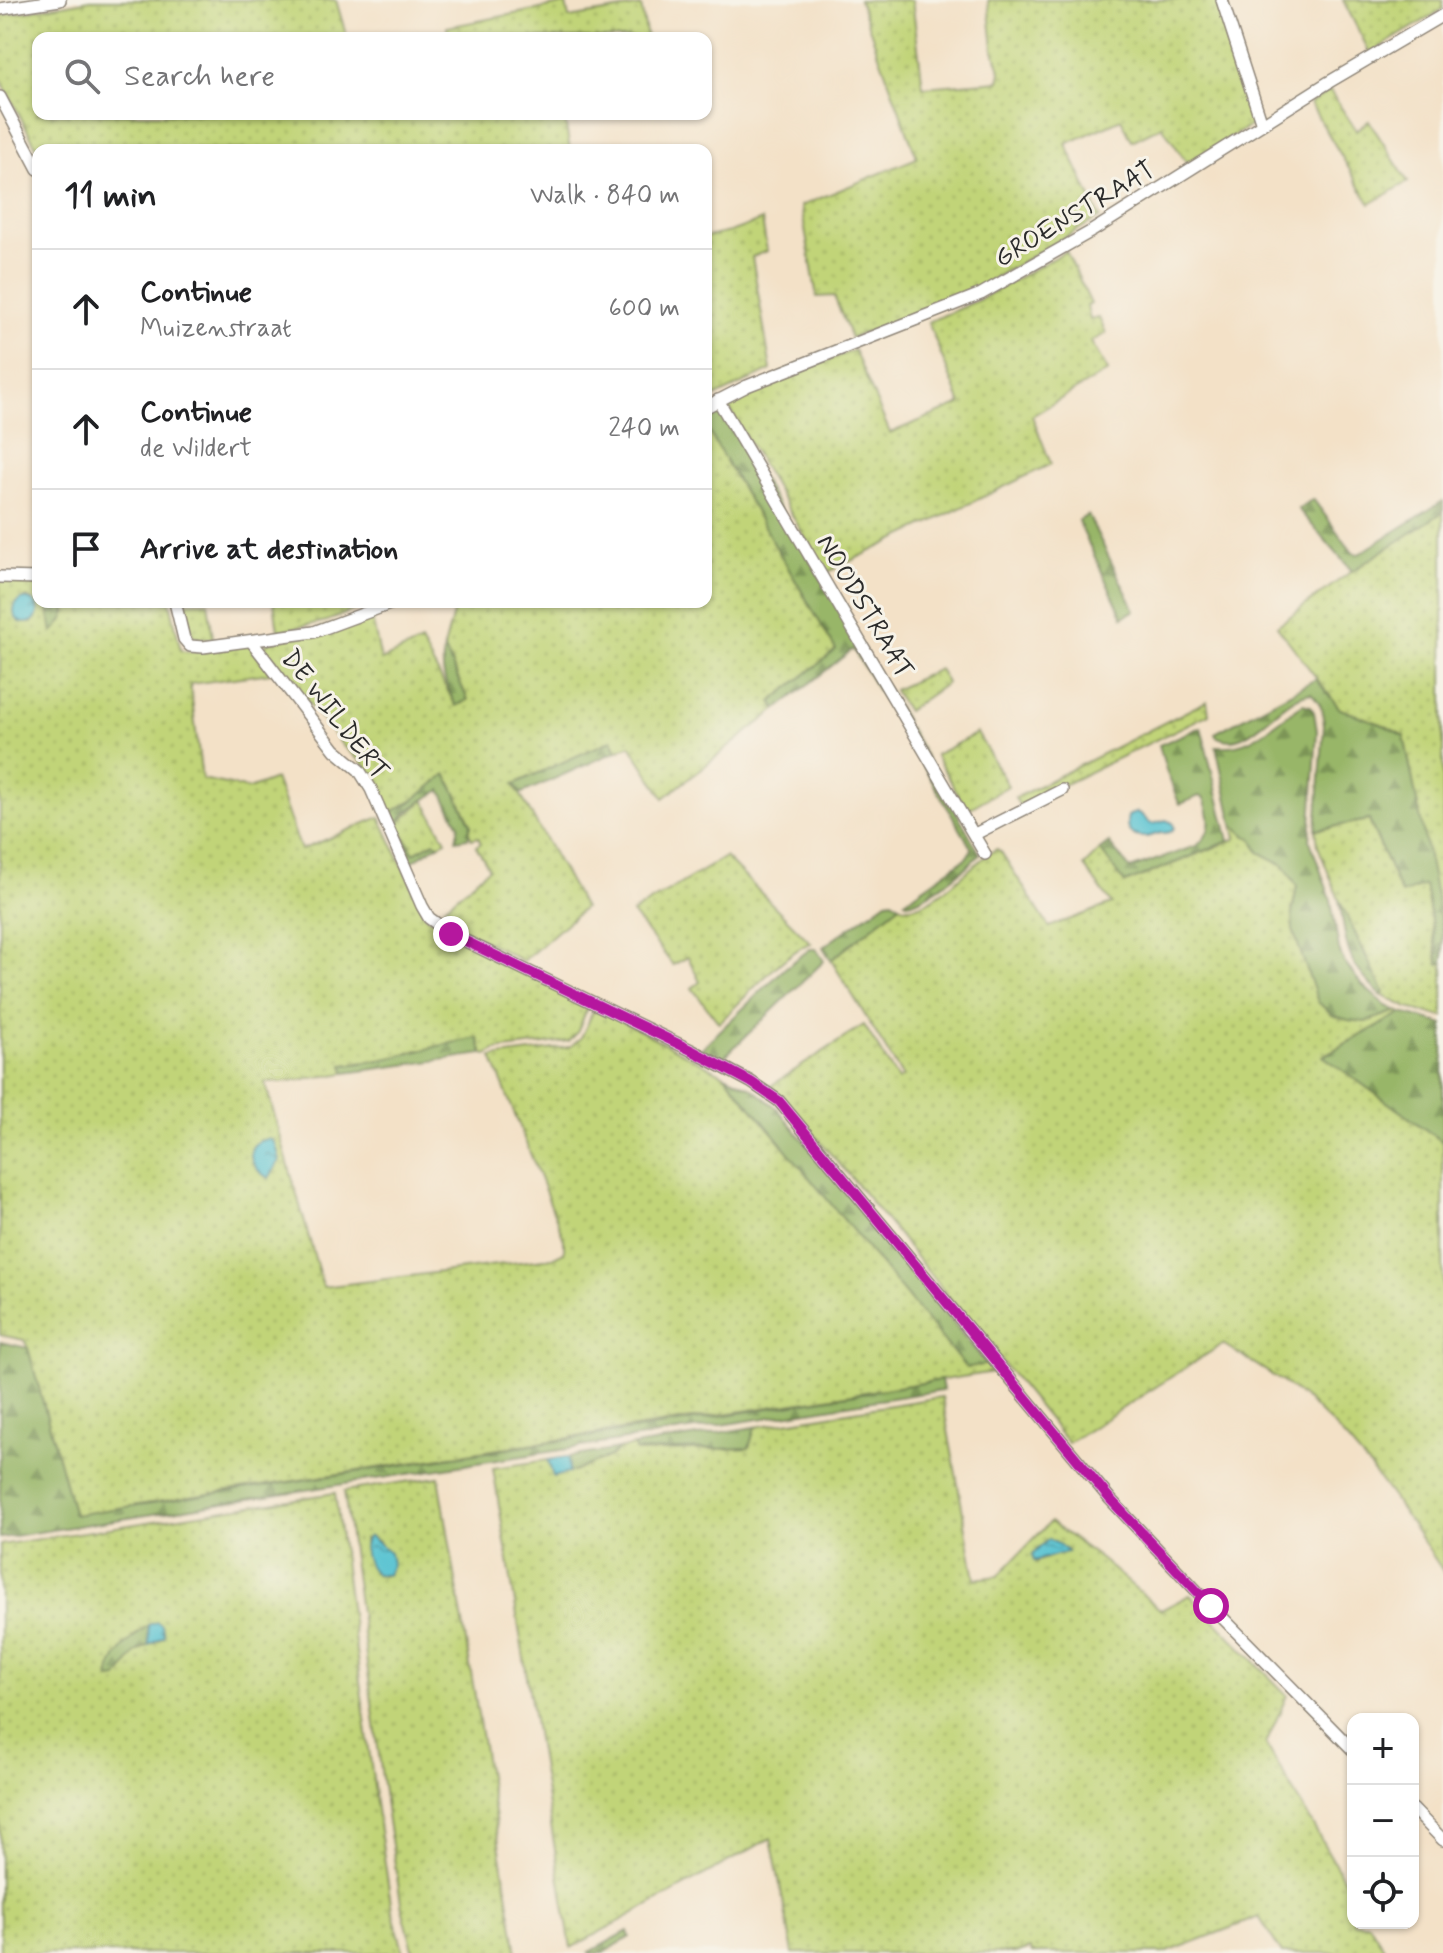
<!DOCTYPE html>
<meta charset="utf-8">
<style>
:root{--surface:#fff;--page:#f6f6f6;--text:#202124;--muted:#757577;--line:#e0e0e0}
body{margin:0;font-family:Mynerve,sans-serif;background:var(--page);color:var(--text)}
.controls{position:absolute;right:24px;bottom:24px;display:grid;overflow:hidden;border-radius:16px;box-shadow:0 2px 6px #0004}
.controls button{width:72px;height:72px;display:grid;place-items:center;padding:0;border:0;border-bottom:2px solid var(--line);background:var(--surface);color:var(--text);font:40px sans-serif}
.stop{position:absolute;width:24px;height:24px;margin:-18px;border:6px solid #b5179e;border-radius:50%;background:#fff}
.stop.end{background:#b5179e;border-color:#fff;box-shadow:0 2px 8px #0008}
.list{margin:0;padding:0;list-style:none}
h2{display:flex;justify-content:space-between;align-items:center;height:104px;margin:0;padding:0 32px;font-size:34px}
h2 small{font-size:26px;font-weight:400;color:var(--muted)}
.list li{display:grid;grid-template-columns:52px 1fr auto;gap:24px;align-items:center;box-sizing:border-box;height:120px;padding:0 32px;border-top:2px solid var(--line)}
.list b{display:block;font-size:30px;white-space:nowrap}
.list p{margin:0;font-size:26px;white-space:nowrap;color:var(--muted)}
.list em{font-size:26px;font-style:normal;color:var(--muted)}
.icon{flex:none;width:44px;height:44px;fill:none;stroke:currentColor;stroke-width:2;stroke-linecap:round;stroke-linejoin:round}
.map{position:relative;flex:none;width:1443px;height:1953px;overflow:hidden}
.search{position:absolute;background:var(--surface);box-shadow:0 2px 6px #0004;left:32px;top:32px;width:680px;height:88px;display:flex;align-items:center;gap:20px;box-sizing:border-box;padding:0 28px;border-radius:16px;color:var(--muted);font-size:30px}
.panel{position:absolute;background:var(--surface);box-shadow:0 2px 6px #0004;left:32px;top:144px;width:680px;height:464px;border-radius:16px}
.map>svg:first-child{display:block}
.grass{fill:url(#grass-dots);stroke:#768052;stroke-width:2;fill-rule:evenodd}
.forest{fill:url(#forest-firs);stroke:#62704a;stroke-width:2}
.water{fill:url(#water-ripples);stroke:#41767e;stroke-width:2}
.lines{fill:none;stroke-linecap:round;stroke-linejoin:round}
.minor-casing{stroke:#8f8679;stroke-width:14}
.minor{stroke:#fff;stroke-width:11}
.route{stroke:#b5179e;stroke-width:10}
.labels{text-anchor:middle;stroke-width:6;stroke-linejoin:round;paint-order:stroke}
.street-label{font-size:26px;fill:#2b2b2b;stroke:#f7f3e8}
</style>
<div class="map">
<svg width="1443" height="1953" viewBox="0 0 1443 1953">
<defs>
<pattern id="grass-dots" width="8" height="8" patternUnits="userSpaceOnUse" patternTransform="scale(2)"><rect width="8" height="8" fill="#c1d478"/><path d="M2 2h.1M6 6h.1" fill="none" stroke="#a6b668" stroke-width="1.8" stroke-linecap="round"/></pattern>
<pattern id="forest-firs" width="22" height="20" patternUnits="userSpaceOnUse" patternTransform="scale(2)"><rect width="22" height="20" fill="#98b668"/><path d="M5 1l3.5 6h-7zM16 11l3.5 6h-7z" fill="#7c9456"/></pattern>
<pattern id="water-ripples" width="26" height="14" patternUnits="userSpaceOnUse" patternTransform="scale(2)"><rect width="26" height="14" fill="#57c2d1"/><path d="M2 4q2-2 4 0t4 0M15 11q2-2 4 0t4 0" fill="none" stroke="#489eaa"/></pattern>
</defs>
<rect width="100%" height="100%" fill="#f7f3e8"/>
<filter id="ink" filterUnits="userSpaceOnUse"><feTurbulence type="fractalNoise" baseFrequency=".0125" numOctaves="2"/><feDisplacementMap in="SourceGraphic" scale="16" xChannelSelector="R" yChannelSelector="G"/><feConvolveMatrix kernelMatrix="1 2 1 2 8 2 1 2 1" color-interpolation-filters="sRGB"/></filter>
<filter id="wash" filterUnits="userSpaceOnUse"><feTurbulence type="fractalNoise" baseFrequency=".006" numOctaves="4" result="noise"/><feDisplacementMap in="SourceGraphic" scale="32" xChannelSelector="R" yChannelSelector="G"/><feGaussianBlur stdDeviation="1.8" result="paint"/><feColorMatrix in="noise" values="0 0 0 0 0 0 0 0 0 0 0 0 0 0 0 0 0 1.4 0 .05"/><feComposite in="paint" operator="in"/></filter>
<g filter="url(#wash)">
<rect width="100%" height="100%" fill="#f3e1c7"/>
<g class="grass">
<path d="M 90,0 L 336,0 L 347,38 L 38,38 L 38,114 L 564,114 L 570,150 L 38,150 L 0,78 L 0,16 Z"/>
<path d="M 859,0 L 912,0 L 923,87 L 999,81 L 1001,73 L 993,48 L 988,0 L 1217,0 L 1255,123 L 1187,163 L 1162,126 L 1132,141 L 1121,119 L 1066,144 L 1100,217 L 966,294 L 851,338 L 834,296 L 817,297 L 801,206 L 917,158 Z"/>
<path d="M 1343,0 L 1443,0 L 1443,9 L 1370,53 Z"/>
<path d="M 566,4 L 569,18 L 641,6 L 647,38 L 448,38 L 447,27 Z"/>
<path d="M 1330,91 L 1356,130 L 1369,121 L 1408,182 L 1370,204 L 1310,103 Z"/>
<path d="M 762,220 L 767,251 L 752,257 L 771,370 L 706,401 L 706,237 L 730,232 Z"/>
<path d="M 1066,251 L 1091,304 L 1087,306 L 1090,320 L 1099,318 L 1106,333 L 1091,342 L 1108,371 L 1032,416 L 1051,464 L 826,573 L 730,410 L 728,401 L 854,350 L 890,433 L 961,404 L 928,322 L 981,299 Z"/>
<path d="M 706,427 L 836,650 L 772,702 L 777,709 L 664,798 L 630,745 L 617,751 L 612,740 L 515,785 L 584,908 L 523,961 L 436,915 L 489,868 L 476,846 L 481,843 L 478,837 L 472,839 L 469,833 L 471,824 L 447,775 L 411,802 L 388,814 L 363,763 L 344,747 L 266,649 L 266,643 L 371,614 L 381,660 L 421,642 L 456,706 L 468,700 L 444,648 L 456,602 L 706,602 Z"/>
<path d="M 1443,512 L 1443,937 L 1404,736 L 1340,709 L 1277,626 L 1352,571 Z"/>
<path d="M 0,580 L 38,581 L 38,602 L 47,602 L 52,632 L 66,613 L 65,602 L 170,602 L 181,651 L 202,652 L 250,644 L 271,673 L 190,684 L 202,779 L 249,789 L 275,779 L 301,850 L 380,817 L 426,917 L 589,1004 L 577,1033 L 569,1041 L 495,1050 L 487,1055 L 483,1054 L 483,1052 L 417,1050 L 395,1058 L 343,1065 L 346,1073 L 284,1082 L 265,1082 L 323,1287 L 552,1258 L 564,1252 L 564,1240 L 559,1226 L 492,1057 L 570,1047 L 581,1038 L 595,1007 L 725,1075 L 966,1368 L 987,1364 L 994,1372 L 74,1515 L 28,1348 L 24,1340 L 0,1335 ZM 27,597 L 32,600 L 37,608 L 32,623 L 20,622 L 15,614 L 16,604 Z"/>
<path d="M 184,602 L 208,602 L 213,638 L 201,639 L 193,636 Z"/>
<path d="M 274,602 L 374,602 L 327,621 L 278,631 Z"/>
<path d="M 939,669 L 947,683 L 907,711 L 894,690 Z"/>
<path d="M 1207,701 L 1209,714 L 1020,806 L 1015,798 Z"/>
<path d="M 977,733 L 1008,786 L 967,810 L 935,755 Z"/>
<path d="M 424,800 L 446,841 L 438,845 L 434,842 L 414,853 L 399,826 L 400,821 Z"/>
<path d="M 1369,820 L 1401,893 L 1425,885 L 1438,963 L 1443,962 L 1443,1017 L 1408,1008 L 1381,995 L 1384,993 L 1340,902 L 1318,846 L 1316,830 Z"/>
<path d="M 1233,824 C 1239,832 1247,834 1254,840 C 1265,848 1271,861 1284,865 L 1297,886 L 1292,913 L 1365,1022 L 1397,1011 L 1402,1013 L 1326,1054 L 1443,1142 L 1443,1571 C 1404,1513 1366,1454 1314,1407 C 1287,1382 1254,1364 1223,1344 L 1068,1443 L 850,1176 L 771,1086 L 864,1025 L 898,1080 L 903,1077 L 831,960 L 900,905 C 926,920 975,858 997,849 L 1001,852 L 1049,927 L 1112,904 L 1084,866 L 1100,850 L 1125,883 L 1236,839 Z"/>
<path d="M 725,857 L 811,943 C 785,951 741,1002 719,1023 L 692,988 L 700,982 L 688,957 L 673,965 L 632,913 Z"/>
<path d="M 942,1397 L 975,1579 L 998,1576 L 1050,1522 L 1102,1560 L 1161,1610 L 1190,1595 L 1287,1695 L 1266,1744 L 1353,1895 L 1353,1923 L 1369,1923 L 1387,1953 L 1282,1953 L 1259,1917 L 1165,1953 L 1032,1953 L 1030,1949 L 1017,1953 L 793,1953 L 771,1838 L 571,1948 L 493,1468 L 548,1460 L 554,1477 L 610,1457 L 619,1449 L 634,1446 L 638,1452 L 749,1448 L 755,1427 ZM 1049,1539 L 1067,1551 L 1036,1562 Z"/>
<path d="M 439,1477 L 517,1953 L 414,1953 L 402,1908 L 387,1815 L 344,1491 ZM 371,1537 L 380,1543 L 383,1576 L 376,1574 L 365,1552 L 364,1539 Z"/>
<path d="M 335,1493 L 378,1817 L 392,1910 L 404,1953 L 0,1953 L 0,1545 ZM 148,1625 L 162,1638 L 136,1652 L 132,1638 Z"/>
</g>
<g class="forest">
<path d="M 718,405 L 906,721 L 899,726 L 853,649 L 777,709 L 771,702 L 836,650 L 706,427 L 706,413 Z"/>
<path d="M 1313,499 L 1353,553 L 1359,554 L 1443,501 L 1443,512 L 1352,571 L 1298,509 Z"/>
<path d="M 1088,515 L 1135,610 L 1123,617 L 1078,521 Z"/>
<path d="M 47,602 L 65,602 C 67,616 63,623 52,632 Z"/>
<path d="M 444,648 L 468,700 L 456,706 C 445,683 440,673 444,648 Z"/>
<path d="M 1316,679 L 1340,709 L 1384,725 L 1404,736 L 1438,906 L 1443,937 L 1443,962 L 1439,964 L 1425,885 L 1401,894 L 1369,820 L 1316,830 L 1324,726 C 1323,712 1322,703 1311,693 C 1278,697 1249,755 1216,736 L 1215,733 Z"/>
<path d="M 1303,704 L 1310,706 L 1314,712 L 1317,731 L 1310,841 L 1331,900 L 1339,950 L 1344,962 L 1362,985 L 1386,1006 L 1397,1011 L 1365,1022 L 1348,1020 L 1332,1015 L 1318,1002 L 1293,930 L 1292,913 L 1297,886 L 1284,865 L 1259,852 L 1252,838 L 1246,836 L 1233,824 L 1216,746 C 1253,750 1274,722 1303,704 Z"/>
<path d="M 909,727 L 980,854 C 965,869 928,899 908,903 L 905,901 L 967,857 L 972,849 L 903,732 Z"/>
<path d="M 1201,727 L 1229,841 L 1125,883 L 1100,850 L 1109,843 L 1130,869 L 1196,846 C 1214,833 1211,817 1204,798 L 1199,796 L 1181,804 L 1179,803 L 1166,770 L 1159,745 Z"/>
<path d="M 612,740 L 617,751 L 520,794 L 514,784 Z"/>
<path d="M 446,774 L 471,824 L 468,838 L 456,840 L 459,825 L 441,790 C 431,796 402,811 399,823 C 398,831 410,846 414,853 L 435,842 L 439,844 L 410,863 L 388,814 L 411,802 Z"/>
<path d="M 892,900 L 900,905 L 831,960 L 823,947 L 887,901 Z"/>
<path d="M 1339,900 L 1384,993 L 1381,995 C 1343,960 1348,947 1339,900 Z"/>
<path d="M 810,949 L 816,949 L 824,961 L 722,1059 L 701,1049 L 785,968 Z"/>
<path d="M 1402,1013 L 1443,1024 L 1443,1142 L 1323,1056 Z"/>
<path d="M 478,1038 L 483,1054 L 346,1073 L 343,1065 C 389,1062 432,1045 478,1038 Z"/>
<path d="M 725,1075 L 752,1088 L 777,1108 L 987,1364 L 966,1368 Z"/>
<path d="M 0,1342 L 28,1348 L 74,1515 L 670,1424 L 941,1380 L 943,1390 L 0,1538 Z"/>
<path d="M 755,1427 L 749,1448 L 635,1451 L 634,1446 Z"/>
<path d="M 619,1449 L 610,1457 L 569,1473 L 568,1457 Z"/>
<path d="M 148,1625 L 149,1645 L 136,1652 L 118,1678 L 109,1679 C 111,1656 130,1639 148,1625 Z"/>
<path d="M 628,1931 L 630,1937 L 603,1953 L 588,1953 Z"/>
</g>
<g class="water">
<circle cx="26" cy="611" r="12"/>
<path d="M 1136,812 C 1154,820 1141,829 1166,820 L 1173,823 L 1174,828 C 1168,835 1165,832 1157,834 C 1141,840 1123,838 1128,816 Z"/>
<path d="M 271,1139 L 276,1145 L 280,1160 L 269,1178 C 248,1168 241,1140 271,1139 Z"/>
<path d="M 568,1457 L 569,1473 L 553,1477 L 548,1460 Z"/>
<path d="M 368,1536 L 390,1552 L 392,1564 L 387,1575 L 376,1574 C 366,1566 360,1545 368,1536 Z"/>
<path d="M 1049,1539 L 1060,1545 L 1067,1552 L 1034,1561 L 1032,1555 Z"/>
<path d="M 157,1622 L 162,1625 L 164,1636 L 149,1645 L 148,1625 Z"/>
</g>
</g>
<g filter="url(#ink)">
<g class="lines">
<g class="minor-casing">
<g id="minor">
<path d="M 1222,0 L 1262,124"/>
<path d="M 0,9 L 60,0"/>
<path d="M 0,97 L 38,169"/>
<path d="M 718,400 L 985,854"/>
<path d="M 706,407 L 747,386 L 981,294 L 1092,231 L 1329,82 L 1443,15"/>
<path d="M 0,577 L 38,578"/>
<path d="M 175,602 L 184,639 L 190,646 L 203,647 L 314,632 L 395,602"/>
<path d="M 252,642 L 335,750 L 359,770 L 371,789 L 422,906 L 429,918 L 451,934 L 691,1050 L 751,1082 L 779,1101 L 1110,1499 L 1211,1606 L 1353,1750"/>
<path d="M 975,834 L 1062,790"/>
<path d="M 1413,1809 L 1443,1840"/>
</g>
</g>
<use href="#minor" class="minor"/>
</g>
</g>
<g class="lines" filter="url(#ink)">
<path class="route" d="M 451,934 L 691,1050 L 751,1082 L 779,1101 L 1110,1499 L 1211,1606"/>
</g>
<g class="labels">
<g class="street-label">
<text transform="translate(1074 213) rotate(-31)" y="9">GROENSTRAAT</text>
<text transform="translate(866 606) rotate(59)" y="9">NOODSTRAAT</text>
<text transform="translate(336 714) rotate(52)" y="9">DE WILDERT</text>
</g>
</g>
</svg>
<div class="controls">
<button>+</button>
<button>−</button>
<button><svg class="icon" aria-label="locate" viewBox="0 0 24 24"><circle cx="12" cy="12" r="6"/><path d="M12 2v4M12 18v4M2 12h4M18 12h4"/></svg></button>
</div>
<div class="stop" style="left:1211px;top:1606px"></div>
<div class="stop end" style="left:451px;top:934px"></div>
<div class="search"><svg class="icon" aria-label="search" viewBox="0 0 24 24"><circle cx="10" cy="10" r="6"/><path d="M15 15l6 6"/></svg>Search here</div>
<section class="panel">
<h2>11 min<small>Walk · 840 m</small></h2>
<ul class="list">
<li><svg class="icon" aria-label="ahead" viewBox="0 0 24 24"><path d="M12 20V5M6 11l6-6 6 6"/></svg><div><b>Continue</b><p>Muizenstraat</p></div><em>600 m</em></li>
<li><svg class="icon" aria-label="ahead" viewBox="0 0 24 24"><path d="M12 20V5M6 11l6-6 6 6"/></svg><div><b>Continue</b><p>de Wildert</p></div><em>240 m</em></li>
<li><svg class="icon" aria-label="arrive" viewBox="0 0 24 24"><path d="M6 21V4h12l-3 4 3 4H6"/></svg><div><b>Arrive at destination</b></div></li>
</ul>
</section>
</div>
